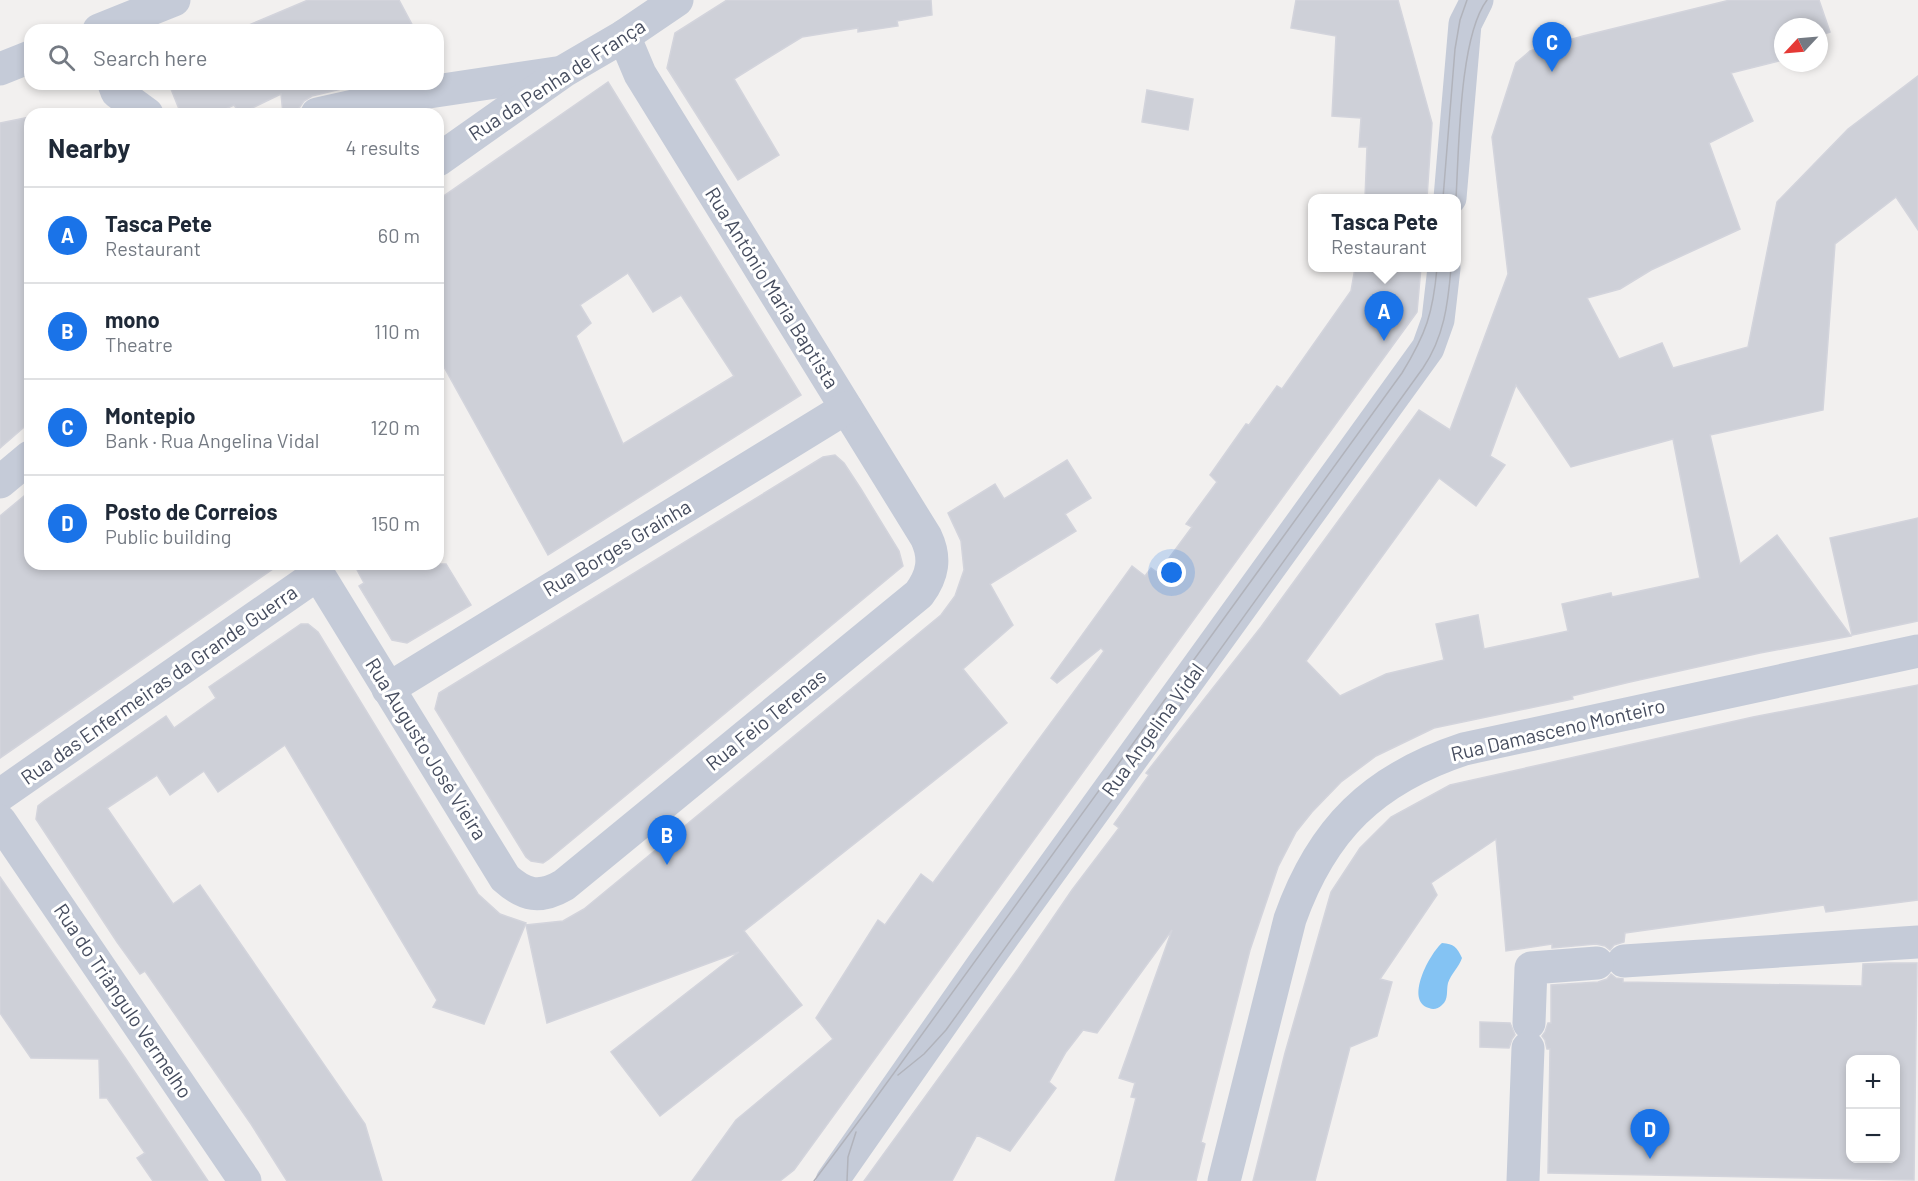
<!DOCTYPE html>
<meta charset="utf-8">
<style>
:root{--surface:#fff;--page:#f6f6f7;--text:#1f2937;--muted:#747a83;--line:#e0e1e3;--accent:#1a73e8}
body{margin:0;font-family:Barlow,sans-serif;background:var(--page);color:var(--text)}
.controls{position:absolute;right:18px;bottom:18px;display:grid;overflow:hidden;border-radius:12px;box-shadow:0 3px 9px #0003}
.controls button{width:54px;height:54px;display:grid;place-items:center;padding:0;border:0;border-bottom:2px solid var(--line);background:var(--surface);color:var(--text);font:30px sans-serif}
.compass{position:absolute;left:1774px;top:18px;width:54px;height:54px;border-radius:50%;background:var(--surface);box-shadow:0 3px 9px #0003;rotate:244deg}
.you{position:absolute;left:1172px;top:573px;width:21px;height:21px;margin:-15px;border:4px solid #fff;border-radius:50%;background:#1a73e8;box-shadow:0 0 0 9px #1a73e833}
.badge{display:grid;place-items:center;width:39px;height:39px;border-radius:50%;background:var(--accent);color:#fff;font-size:20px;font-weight:700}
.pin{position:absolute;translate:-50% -50px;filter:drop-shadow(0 2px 3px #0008)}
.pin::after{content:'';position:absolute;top:32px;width:21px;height:18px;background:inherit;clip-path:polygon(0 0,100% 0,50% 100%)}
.popup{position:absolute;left:1308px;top:194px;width:153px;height:78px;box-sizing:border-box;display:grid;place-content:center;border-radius:12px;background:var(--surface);filter:drop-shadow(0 2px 4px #0005);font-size:20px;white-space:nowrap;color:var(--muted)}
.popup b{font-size:22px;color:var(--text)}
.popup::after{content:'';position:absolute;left:50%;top:100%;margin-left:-12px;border:12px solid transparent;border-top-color:var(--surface)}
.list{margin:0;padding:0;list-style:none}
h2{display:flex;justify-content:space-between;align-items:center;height:78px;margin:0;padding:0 24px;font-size:26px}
h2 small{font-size:20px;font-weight:400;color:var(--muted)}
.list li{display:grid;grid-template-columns:39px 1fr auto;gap:18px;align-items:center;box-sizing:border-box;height:96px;padding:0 24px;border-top:2px solid var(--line)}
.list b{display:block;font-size:22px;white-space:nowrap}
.list p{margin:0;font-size:20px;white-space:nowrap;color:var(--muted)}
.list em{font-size:20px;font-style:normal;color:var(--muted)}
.icon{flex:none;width:33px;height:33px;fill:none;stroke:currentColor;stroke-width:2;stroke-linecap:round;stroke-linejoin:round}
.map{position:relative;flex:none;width:1918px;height:1181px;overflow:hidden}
.search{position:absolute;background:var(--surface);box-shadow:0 3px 9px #0003;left:24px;top:24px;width:420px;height:66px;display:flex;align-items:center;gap:15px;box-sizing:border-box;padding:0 21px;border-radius:18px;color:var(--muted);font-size:22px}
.panel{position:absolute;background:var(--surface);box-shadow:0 3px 9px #0003;left:24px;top:108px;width:420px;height:462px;border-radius:18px}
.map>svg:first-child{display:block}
.water{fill:#84c3f3}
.building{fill:#ced0d8;stroke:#d3d4dc;stroke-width:1.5;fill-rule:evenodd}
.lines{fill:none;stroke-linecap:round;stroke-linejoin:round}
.minor{stroke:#c5cbd8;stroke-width:33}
.tram{stroke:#b1b3bb;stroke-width:1.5}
.labels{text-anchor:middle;stroke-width:6;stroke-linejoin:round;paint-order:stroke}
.street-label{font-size:20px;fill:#464d5f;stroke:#fff}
</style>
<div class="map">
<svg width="1918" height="1181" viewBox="0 0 1918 1181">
<rect width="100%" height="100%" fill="#f2f0ef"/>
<path class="water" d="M 1442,943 C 1454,944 1457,947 1462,958 C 1459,967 1451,974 1448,983 C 1446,991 1449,999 1442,1005 C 1438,1009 1433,1010 1429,1008 C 1404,1001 1430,953 1442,943 Z"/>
<g class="building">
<path d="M 308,0 L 399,0 L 415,30 L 237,30 Z"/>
<path d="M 727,0 L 931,0 L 932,15 L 897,21 L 898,26 L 858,32 L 858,28 L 802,37 L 734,79 L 779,155 L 738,180 L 667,68 L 675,33 Z"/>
<path d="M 1296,0 L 1398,0 L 1432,123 L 1427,198 L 1365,198 L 1367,147 L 1359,147 L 1361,118 L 1332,116 L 1336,36 L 1291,28 Z"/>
<path d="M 1730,0 L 1819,0 L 1830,32 L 1819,36 L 1819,27 L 1783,27 L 1783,60 L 1731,73 L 1753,121 L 1709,143 L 1740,229 L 1651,270 L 1620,289 L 1587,298 L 1619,359 L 1662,343 L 1673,368 L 1748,347 L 1777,202 L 1848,129 L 1918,76 L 1918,230 L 1896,197 L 1835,244 L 1823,410 L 1710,435 L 1740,564 L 1777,535 L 1851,636 L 1760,653 L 1630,682 L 1572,696 L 1573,699 L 1434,728 L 1376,756 L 1341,782 L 1312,812 L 1296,832 L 1278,867 L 1250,950 L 1201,1142 L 1205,1144 L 1196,1181 L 1115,1181 L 1136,1098 L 1131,1097 L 1135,1083 L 1119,1078 L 1172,930 L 1097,1033 L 1083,1030 L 1066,1052 L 1049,1082 L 1056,1088 L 1010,1151 L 977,1135 L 952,1181 L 864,1181 L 1018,969 L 1072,890 L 1119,828 L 1114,824 L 1149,775 L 1146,773 L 1261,627 L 1419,410 L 1450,430 L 1508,274 L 1492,137 L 1516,63 L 1530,51 L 1583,36 ZM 1516,385 L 1571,467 L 1673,439 L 1700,578 L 1612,597 L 1611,593 L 1562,604 L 1568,631 L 1484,649 L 1478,615 L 1436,624 L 1444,660 L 1386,674 L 1340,696 L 1306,661 L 1439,478 L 1476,506 L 1505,465 L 1490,456 Z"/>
<path d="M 608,82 L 801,395 L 548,555 L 438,356 L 438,200 ZM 628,273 L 653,312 L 681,295 L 734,376 L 623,444 L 576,336 L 591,323 L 580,305 Z"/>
<path d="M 169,84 L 351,84 L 354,86 L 312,96 L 304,101 L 299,108 L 299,114 L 283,114 L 281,94 L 240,114 L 234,105 L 215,114 L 181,114 Z"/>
<path d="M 1147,90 L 1193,99 L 1188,130 L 1142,122 Z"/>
<path d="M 30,117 L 30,422 L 0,448 L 0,123 Z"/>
<path d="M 1375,267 L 1421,267 L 1417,312 L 794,1170 L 780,1181 L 692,1181 L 736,1120 L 833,1039 L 816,1018 L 878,920 L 885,925 L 921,874 L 933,883 L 1104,651 L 1101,648 L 1057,683 L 1051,678 L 1132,566 L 1145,576 L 1151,568 L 1158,573 L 1192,527 L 1186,524 L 1217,482 L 1210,475 L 1246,424 L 1249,425 L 1277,386 L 1282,389 L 1351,291 L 1355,268 Z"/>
<path d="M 835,455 L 844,463 L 861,489 L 899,551 L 903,566 L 549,859 L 543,863 L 531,861 L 526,857 L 435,709 L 439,693 L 823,457 Z"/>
<path d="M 1067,460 L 1091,498 L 1065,514 L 1076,531 L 990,584 L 1013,625 L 963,669 L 1007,723 L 744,931 L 802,1005 L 660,1116 L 611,1052 L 739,952 L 547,1023 L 526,925 L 563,921 L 584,909 L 941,615 L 955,596 L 964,570 L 961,541 L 948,513 L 995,484 L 1004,499 Z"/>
<path d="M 30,491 L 30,564 L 280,564 L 0,758 L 0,516 Z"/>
<path d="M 1918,518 L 1918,621 L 1852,635 L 1830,538 Z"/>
<path d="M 354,564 L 446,564 L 471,605 L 407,643 L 392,640 L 359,586 L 364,583 Z"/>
<path d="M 301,624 L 308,624 L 318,632 L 478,894 L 500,914 L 526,923 L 484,1024 L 433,1007 L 437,1000 L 285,745 L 218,792 L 204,771 L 170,795 L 157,775 L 107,808 L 173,904 L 200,885 L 365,1124 L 382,1181 L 287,1181 L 251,1124 L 145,971 L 140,974 L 117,942 L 36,819 L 38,806 L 44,801 L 166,716 L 174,728 L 216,698 L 209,687 Z"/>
<path d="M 1918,685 L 1918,900 L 1826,912 L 1824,905 L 1625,933 L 1624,942 L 1614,945 L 1610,950 L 1605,946 L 1596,944 L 1552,948 L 1552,944 L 1506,951 L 1496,839 L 1431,883 L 1437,895 L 1380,979 L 1392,982 L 1377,1036 L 1350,1047 L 1315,1181 L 1253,1181 L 1285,1053 L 1331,892 L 1360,848 L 1391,817 L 1450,785 L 1753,717 Z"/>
<path d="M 0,877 L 126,1059 L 208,1181 L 153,1181 L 137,1158 L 145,1153 L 107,1098 L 100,1098 L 99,1059 L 31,1058 L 0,1013 Z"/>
<path d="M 1889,963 L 1917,963 L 1914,1180 L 1548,1173 L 1550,1049 L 1547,1049 L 1545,1040 L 1542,1036 L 1545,1032 L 1548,1023 L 1551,1023 L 1551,985 L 1598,982 L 1607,979 L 1611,974 L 1616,978 L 1623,979 L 1623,982 L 1862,986 L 1863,964 ZM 1851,1059 L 1896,1059 L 1896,1158 L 1851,1158 Z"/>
<path d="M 1480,1022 L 1510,1023 L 1515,1035 L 1512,1039 L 1509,1048 L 1480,1047 Z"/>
</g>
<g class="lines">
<g class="minor">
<path d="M 99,30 L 174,0"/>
<path d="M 0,69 L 30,57"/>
<path d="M 114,84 L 117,92 L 147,114"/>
<path d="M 317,114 L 389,98 L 556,73"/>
<path d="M 438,160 L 564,71 L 624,36 L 677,0"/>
<path d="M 1450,198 L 1465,24 L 1477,0"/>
<path d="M 0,482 L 30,457"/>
<path d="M 312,564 L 505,878 C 525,896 540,899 564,885 L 919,594 C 933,575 936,558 926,537 L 640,74 L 624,36"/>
<path d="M 388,689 L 846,408"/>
<path d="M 0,795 L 318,574"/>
<path d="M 0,821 L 245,1181"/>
<path d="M 1624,961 L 1918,942"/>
<path d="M 1529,1023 L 1531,968 L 1597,963"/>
<path d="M 832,1181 L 984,963 L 1428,348 L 1438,320 L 1444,268"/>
<path d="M 1224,1181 L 1290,919 C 1322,829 1373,779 1464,749 L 1918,651"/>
<path d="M 1523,1181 L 1528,1048"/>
</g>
<g class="tram">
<path d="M 1443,198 L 1455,49 L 1460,20 L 1467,0"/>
<path d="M 1456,198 C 1459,150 1459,37 1487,0"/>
<path d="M 898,1075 L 924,1054 L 946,1030 L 1423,368 C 1444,337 1448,304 1451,268"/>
<path d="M 814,1181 L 870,1106 L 1402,373 C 1426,334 1433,313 1437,268"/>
<path d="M 847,1181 L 848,1157 L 856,1132"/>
</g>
</g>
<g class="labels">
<g class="street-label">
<text transform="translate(557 80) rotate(-33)" y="7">Rua da Penha de França</text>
<text transform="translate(772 288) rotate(58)" y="7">Rua António Maria Baptista</text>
<text transform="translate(617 548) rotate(-31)" y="7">Rua Borges Graínha</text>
<text transform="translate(159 685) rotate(-35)" y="7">Rua das Enfermeiras da Grande Guerra</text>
<text transform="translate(766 720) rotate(-39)" y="7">Rua Feio Terenas</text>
<text transform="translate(1153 730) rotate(-54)" y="7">Rua Angelina Vidal</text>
<text transform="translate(1558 730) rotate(-13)" y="7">Rua Damasceno Monteiro</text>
<text transform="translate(426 749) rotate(58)" y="7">Rua Augusto José Vieira</text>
<text transform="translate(123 1001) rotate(56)" y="7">Rua do Triângulo Vermelho</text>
</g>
</g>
</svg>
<div class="controls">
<button>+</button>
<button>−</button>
</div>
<svg class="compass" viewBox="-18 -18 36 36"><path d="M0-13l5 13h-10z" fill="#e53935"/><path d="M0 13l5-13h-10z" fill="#747a83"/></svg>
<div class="you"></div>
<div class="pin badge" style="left:1384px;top:341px">A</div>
<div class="popup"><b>Tasca Pete</b>Restaurant</div>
<div class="pin badge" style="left:667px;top:865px">B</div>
<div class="pin badge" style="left:1552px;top:72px">C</div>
<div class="pin badge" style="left:1650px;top:1159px">D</div>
<div class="search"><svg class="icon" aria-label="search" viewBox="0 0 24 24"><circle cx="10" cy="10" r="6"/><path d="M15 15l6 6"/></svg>Search here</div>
<section class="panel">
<h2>Nearby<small>4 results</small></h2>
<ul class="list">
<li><span class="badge">A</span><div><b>Tasca Pete</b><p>Restaurant</p></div><em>60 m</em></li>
<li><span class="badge">B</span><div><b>mono</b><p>Theatre</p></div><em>110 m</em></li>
<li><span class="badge">C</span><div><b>Montepio</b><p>Bank · Rua Angelina Vidal</p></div><em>120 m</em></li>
<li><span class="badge">D</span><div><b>Posto de Correios</b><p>Public building</p></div><em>150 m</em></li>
</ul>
</section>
</div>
